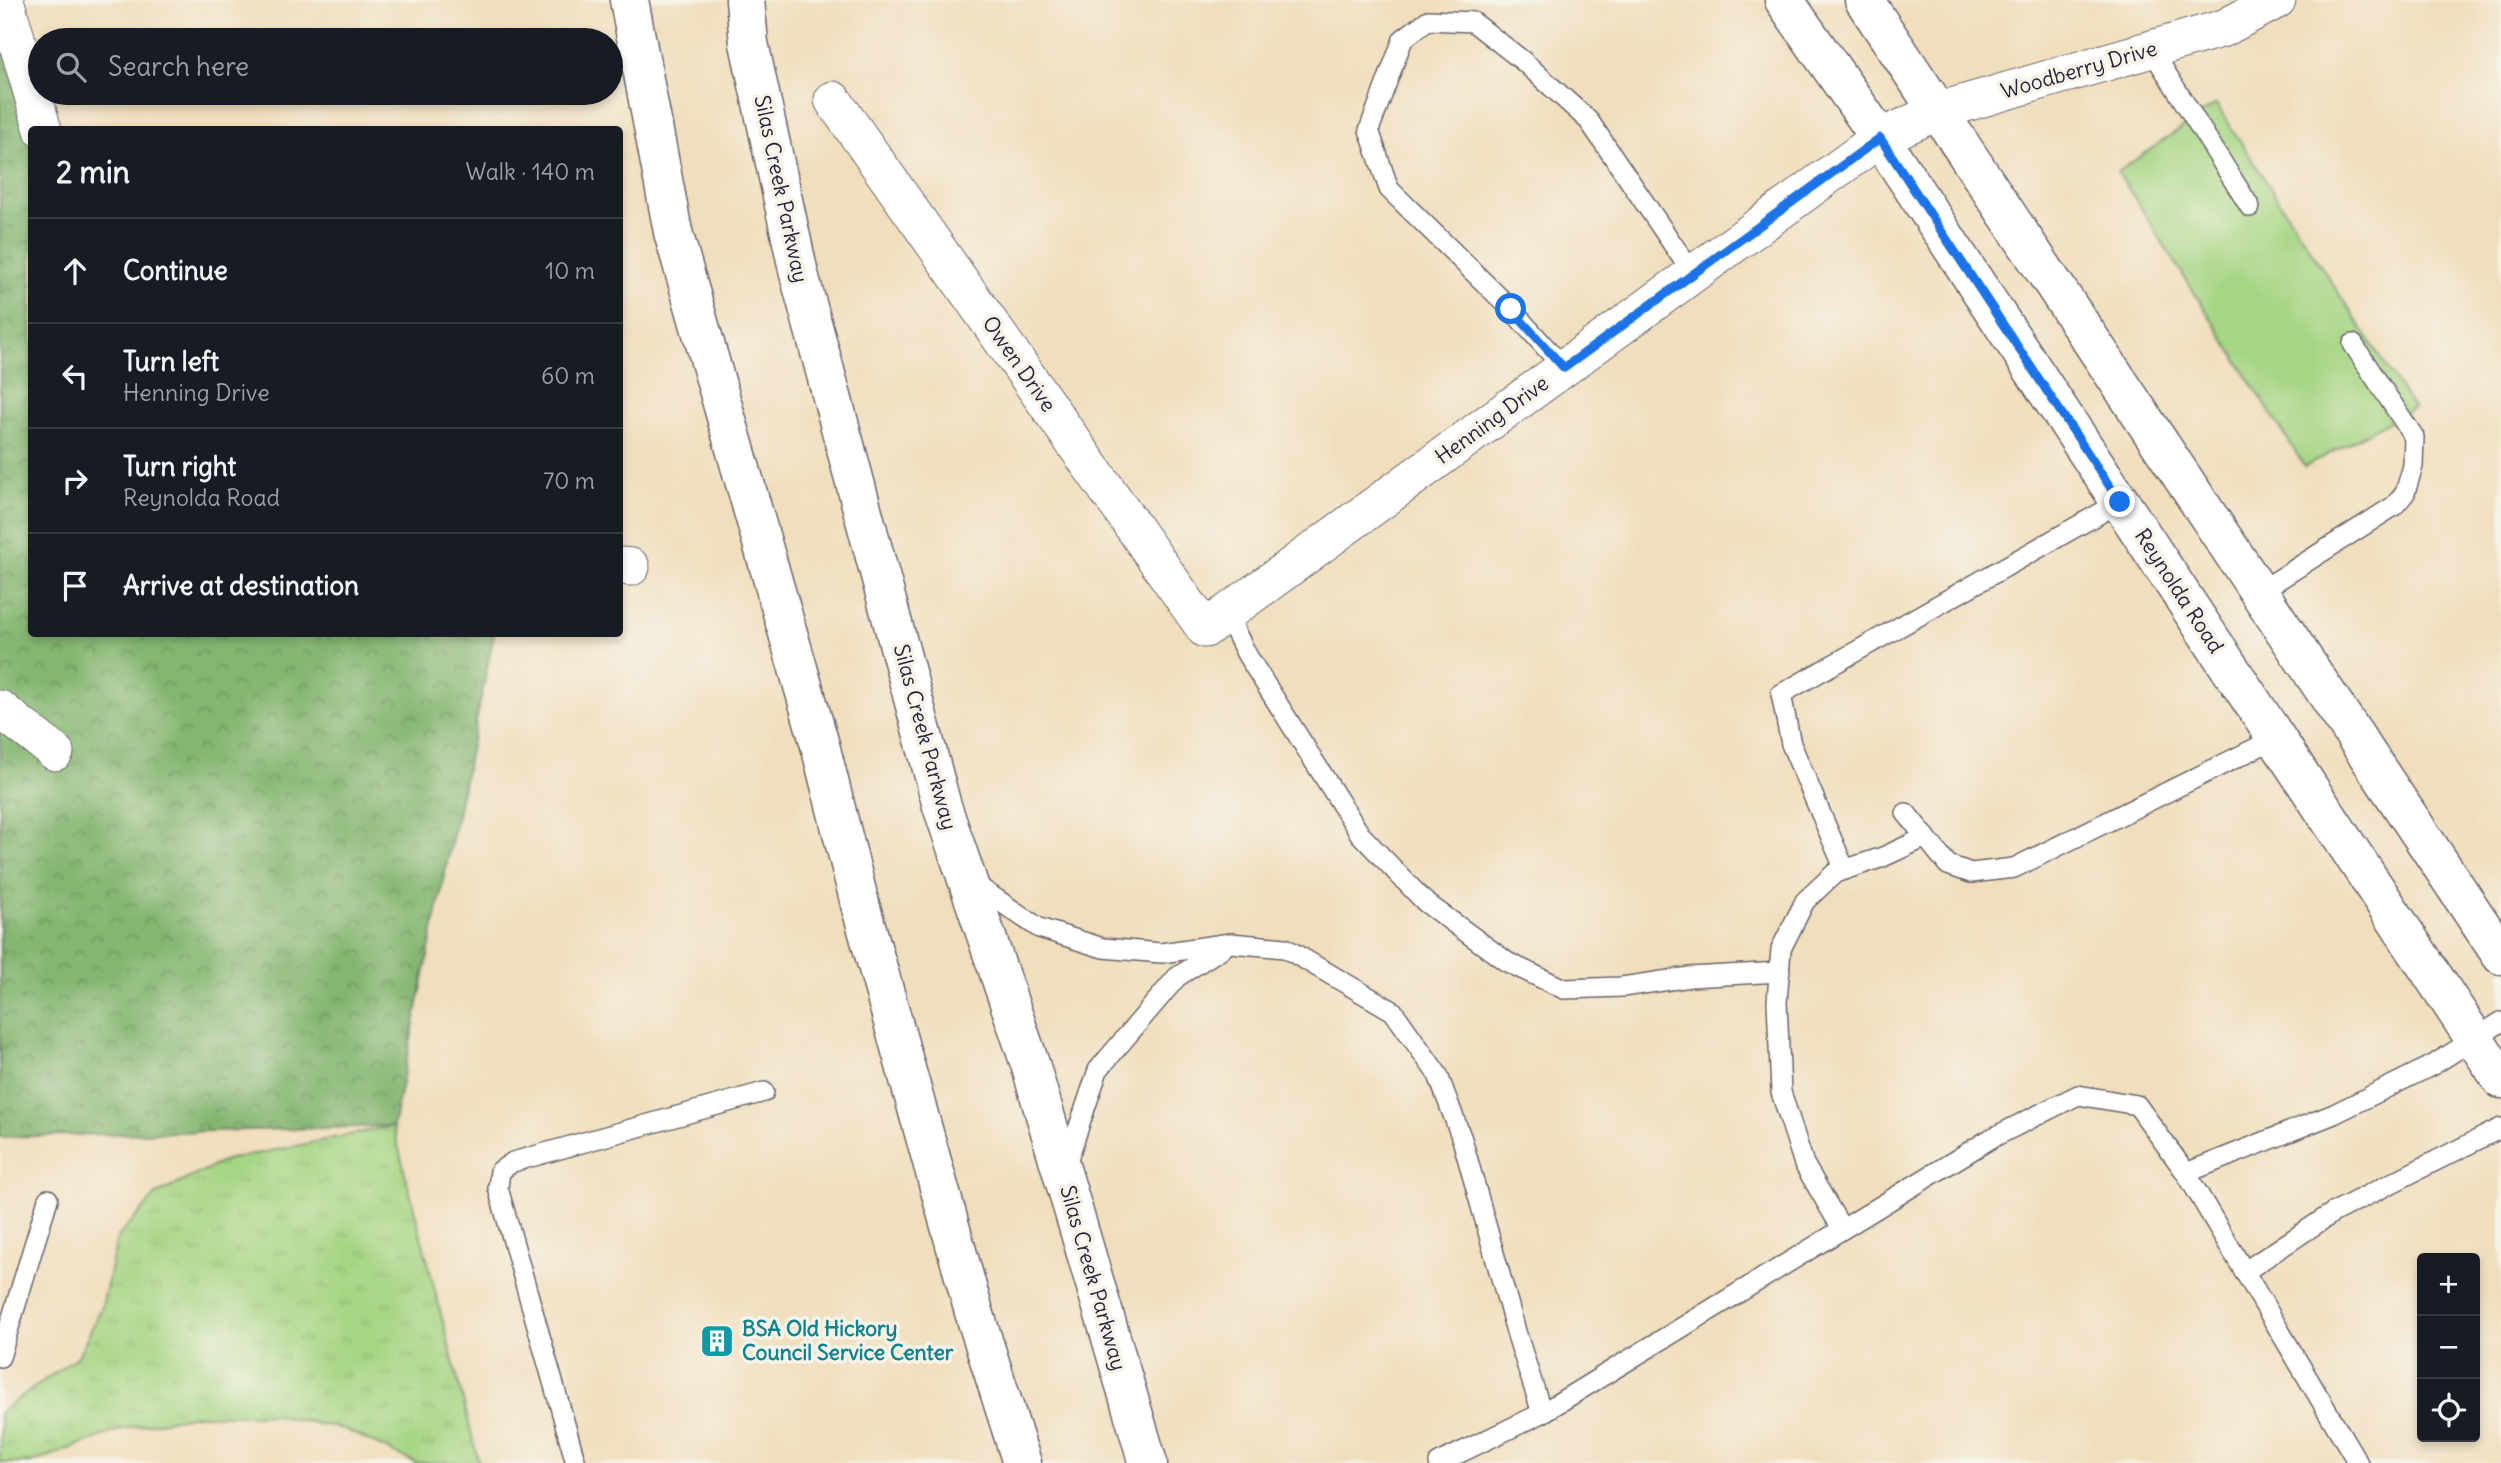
<!DOCTYPE html>
<meta charset="utf-8">
<style>
:root{--surface:#171b24;--page:#242831;--text:#f1f3f6;--muted:#9ea1a6;--line:#363941}
body{margin:0;font-family:Delius,sans-serif;background:var(--page);color:var(--text)}
.controls{position:absolute;right:21px;bottom:21px;display:grid;overflow:hidden;border-radius:7px;box-shadow:0 4px 10px #0003}
.controls button{width:63px;height:63px;display:grid;place-items:center;padding:0;border:0;border-bottom:2px solid var(--line);background:var(--surface);color:var(--text);font:35px sans-serif}
.stop{position:absolute;width:21px;height:21px;margin:-16px;border:5px solid #1a73e8;border-radius:50%;background:#fff}
.stop.end{background:#1a73e8;border-color:#fff;box-shadow:0 2px 7px #0008}
.list{margin:0;padding:0;list-style:none}
h2{display:flex;justify-content:space-between;align-items:center;height:91px;margin:0;padding:0 28px;font-size:30px}
h2 small{font-size:23px;font-weight:400;color:var(--muted)}
.list li{display:grid;grid-template-columns:46px 1fr auto;gap:21px;align-items:center;box-sizing:border-box;height:105px;padding:0 28px;border-top:2px solid var(--line)}
.list b{display:block;font-size:26px;white-space:nowrap}
.list p{margin:0;font-size:23px;white-space:nowrap;color:var(--muted)}
.list em{font-size:23px;font-style:normal;color:var(--muted)}
.icon{flex:none;width:38px;height:38px;fill:none;stroke:currentColor;stroke-width:2;stroke-linecap:round;stroke-linejoin:round}
.map{position:relative;flex:none;width:2501px;height:1463px;overflow:hidden}
.search{position:absolute;background:var(--surface);box-shadow:0 4px 10px #0003;left:28px;top:28px;width:595px;height:77px;display:flex;align-items:center;gap:18px;box-sizing:border-box;padding:0 24px;border-radius:38px;color:var(--muted);font-size:26px}
.panel{position:absolute;background:var(--surface);box-shadow:0 4px 10px #0003;left:28px;top:126px;width:595px;height:511px;border-radius:7px}
.map>svg:first-child{display:block}
.grass{fill:url(#grass-tufts);stroke:#647c5f;stroke-width:2}
.forest{fill:url(#forest-crowns);stroke:#536c56;stroke-width:2}
.green{fill:#a6d583;stroke:#647c5f;stroke-width:2}
.lines{fill:none;stroke-linecap:round;stroke-linejoin:round}
.service-casing{stroke:#6a6468;stroke-width:22}
.minor-casing{stroke:#6a6468;stroke-width:39}
.primary-casing{stroke:#6a6468;stroke-width:41}
.service{stroke:#fff;stroke-width:19}
.minor{stroke:#fff;stroke-width:37}
.primary{stroke:#fff;stroke-width:38}
.route{stroke:#1a73e8;stroke-width:9}
.labels{text-anchor:middle;stroke-width:7;stroke-linejoin:round;paint-order:stroke}
.street-label{font-size:21px;fill:#22223b;stroke:#f7f3e8}
.culture-label{font-size:21px;font-weight:bold;fill:#0d838f;stroke:#f7f3e8;text-anchor:start}
</style>
<div class="map">
<svg width="2501" height="1463" viewBox="0 0 2501 1463">
<defs>
<pattern id="grass-tufts" width="24" height="20" patternUnits="userSpaceOnUse" patternTransform="scale(1.75)"><rect width="24" height="20" fill="#a6d583"/><path d="M3 7l-1-3M5 7V3M7 7l1-3M15 17l-1-3M17 17v-4M19 17l1-3" fill="none" stroke="#8fb772"/></pattern>
<pattern id="forest-crowns" width="20" height="18" patternUnits="userSpaceOnUse" patternTransform="scale(1.75)"><rect width="20" height="18" fill="#84b671"/><path d="M2 6a3 3 0 1 1 6 0M12 15a3 3 0 1 1 6 0" fill="none" stroke="#6c945e"/></pattern>
</defs>
<rect width="100%" height="100%" fill="#f7f3e8"/>
<filter id="ink" filterUnits="userSpaceOnUse"><feTurbulence type="fractalNoise" baseFrequency=".0143" numOctaves="2"/><feDisplacementMap in="SourceGraphic" scale="14" xChannelSelector="R" yChannelSelector="G"/><feConvolveMatrix kernelMatrix="1 2 1 2 8 2 1 2 1" color-interpolation-filters="sRGB"/></filter>
<filter id="wash" filterUnits="userSpaceOnUse"><feTurbulence type="fractalNoise" baseFrequency=".00686" numOctaves="4" result="noise"/><feDisplacementMap in="SourceGraphic" scale="28" xChannelSelector="R" yChannelSelector="G"/><feGaussianBlur stdDeviation="1.57" result="paint"/><feColorMatrix in="noise" values="0 0 0 0 0 0 0 0 0 0 0 0 0 0 0 0 0 1.4 0 .05"/><feComposite in="paint" operator="in"/></filter>
<g filter="url(#wash)">
<rect width="100%" height="100%" fill="#f0debc"/>
<path class="grass" d="M 393,1126 L 479,1463 L 416,1463 L 344,1429 L 275,1415 L 196,1415 L 122,1429 L 31,1463 L 0,1463 L 0,1412 L 78,1356 L 102,1307 L 117,1238 L 157,1194 L 226,1160 Z"/>
<path class="forest" d="M 0,39 L 31,144 L 32,634 L 494,634 L 393,1126 L 0,1137 Z"/>
<path class="green" d="M 2216,104 L 2413,408 L 2305,467 L 2118,172 Z"/>
</g>
<g filter="url(#ink)">
<g class="lines">
<g class="service-casing">
<g id="service">
<path d="M 2151,49 L 2250,207"/>
<path d="M 1564,368 L 1511,309 L 1389,189 L 1369,130 L 1403,39 L 1428,20 L 1473,22 L 1523,61 L 1589,121 L 1693,274"/>
<path d="M 2259,592 L 2394,506 L 2405,493 L 2413,466 L 2414,437 L 2353,344"/>
<path d="M 1226,613 L 1247,655 L 1360,834 L 1425,902 L 1507,962 L 1564,989 L 1622,987 L 1690,977 L 1780,972"/>
<path d="M 1906,813 L 1948,865 L 1971,873 L 2014,868 L 2276,738"/>
<path d="M 1845,870 L 1791,744 L 1781,694 L 2120,502"/>
<path d="M 973,883 L 1039,928 L 1103,948 L 1161,953 L 1231,943 L 1285,948 L 1393,1011 L 1438,1075 L 1462,1139 L 1517,1335 L 1542,1413"/>
<path d="M 1065,1168 L 1098,1070 L 1177,977 L 1224,947"/>
<path d="M 2186,1173 L 2334,1114 L 2433,1065 L 2501,1022"/>
<path d="M 1842,1229 L 1804,1164 L 1781,1092 L 1777,1002 L 1781,949 L 1805,901 L 1835,873 L 1883,857 L 1926,837"/>
<path d="M 2244,1272 L 2334,1212 L 2501,1128"/>
<path d="M 0,1357 L 48,1199"/>
<path d="M 576,1463 L 498,1188 L 500,1171 L 513,1162 L 764,1092"/>
<path d="M 1439,1463 L 1542,1413 L 1990,1139 L 2078,1095 L 2137,1105 L 2186,1173 L 2358,1463"/>
</g>
</g>
<g class="minor-casing">
<g id="minor">
<path d="M 5,0 L 43,130"/>
<path d="M 833,100 L 1205,629 L 1880,138 L 1938,111 L 2224,28 L 2277,0"/>
<path d="M 620,566 L 631,567"/>
<path d="M 0,709 L 55,752"/>
</g>
</g>
<g class="primary-casing">
<g id="primary">
<path d="M 629,0 L 673,232 L 820,745 L 860,904 L 974,1312 L 1022,1463"/>
<path d="M 745,0 L 749,43 L 799,274 L 942,806 L 1030,1064 L 1148,1463"/>
<path d="M 1784,0 L 1880,138 L 2501,1079"/>
<path d="M 1864,0 L 2501,955"/>
</g>
</g>
<use href="#service" class="service"/>
<use href="#minor" class="minor"/>
<use href="#primary" class="primary"/>
</g>
</g>
<g class="lines" filter="url(#ink)">
<path class="route" d="M 1511,309 L 1564,368 L 1880,138 L 2120,502"/>
</g>
<defs>
<g id="building-square" transform="scale(1.75)"><rect x="-9" y="-9" width="18" height="18" rx="4" fill="#0f9aa8" stroke="#f7f3e8"/><path d="M-4-6H4V6H1V3H-1V6H-4ZM-2.5-4.3h1.7v1.8h-1.7ZM.8-4.3h1.7v1.8H.8ZM-2.5-1h1.7V.8h-1.7ZM.8-1h1.7V.8H.8Z" fill="#fff"/></g>
</defs>
<g fill-rule="evenodd">
<use href="#building-square" x="717" y="1341"/>
</g>
<g class="labels">
<g class="street-label">
<text transform="translate(2079 70) rotate(-16)" y="7">Woodberry Drive</text>
<text transform="translate(781 189) rotate(78)" y="7">Silas Creek Parkway</text>
<text transform="translate(1019 364) rotate(55)" y="7">Owen Drive</text>
<text transform="translate(1492 420) rotate(-36)" y="7">Henning Drive</text>
<text transform="translate(2179 591) rotate(57)" y="7">Reynolda Road</text>
<text transform="translate(925 737) rotate(75)" y="7">Silas Creek Parkway</text>
<text transform="translate(1093 1278) rotate(74)" y="7">Silas Creek Parkway</text>
</g>
<g class="culture-label">
<text x="742" y="1336">BSA Old Hickory<tspan x="742" dy="24">Council Service Center</tspan></text>
</g>
</g>
</svg>
<div class="controls">
<button>+</button>
<button>−</button>
<button><svg class="icon" aria-label="locate" viewBox="0 0 24 24"><circle cx="12" cy="12" r="6"/><path d="M12 2v4M12 18v4M2 12h4M18 12h4"/></svg></button>
</div>
<div class="stop" style="left:1511px;top:309px"></div>
<div class="stop end" style="left:2120px;top:502px"></div>
<div class="search"><svg class="icon" aria-label="search" viewBox="0 0 24 24"><circle cx="10" cy="10" r="6"/><path d="M15 15l6 6"/></svg>Search here</div>
<section class="panel">
<h2>2 min<small>Walk · 140 m</small></h2>
<ul class="list">
<li><svg class="icon" aria-label="ahead" viewBox="0 0 24 24"><path d="M12 20V5M6 11l6-6 6 6"/></svg><div><b>Continue</b></div><em>10 m</em></li>
<li><svg class="icon" aria-label="left" viewBox="0 0 24 24"><path d="M17 20v-9H6M10 6l-5 5 5 5"/></svg><div><b>Turn left</b><p>Henning Drive</p></div><em>60 m</em></li>
<li><svg class="icon" aria-label="right" viewBox="0 0 24 24"><path d="M7 20v-9h11M14 6l5 5-5 5"/></svg><div><b>Turn right</b><p>Reynolda Road</p></div><em>70 m</em></li>
<li><svg class="icon" aria-label="arrive" viewBox="0 0 24 24"><path d="M6 21V4h12l-3 4 3 4H6"/></svg><div><b>Arrive at destination</b></div></li>
</ul>
</section>
</div>
